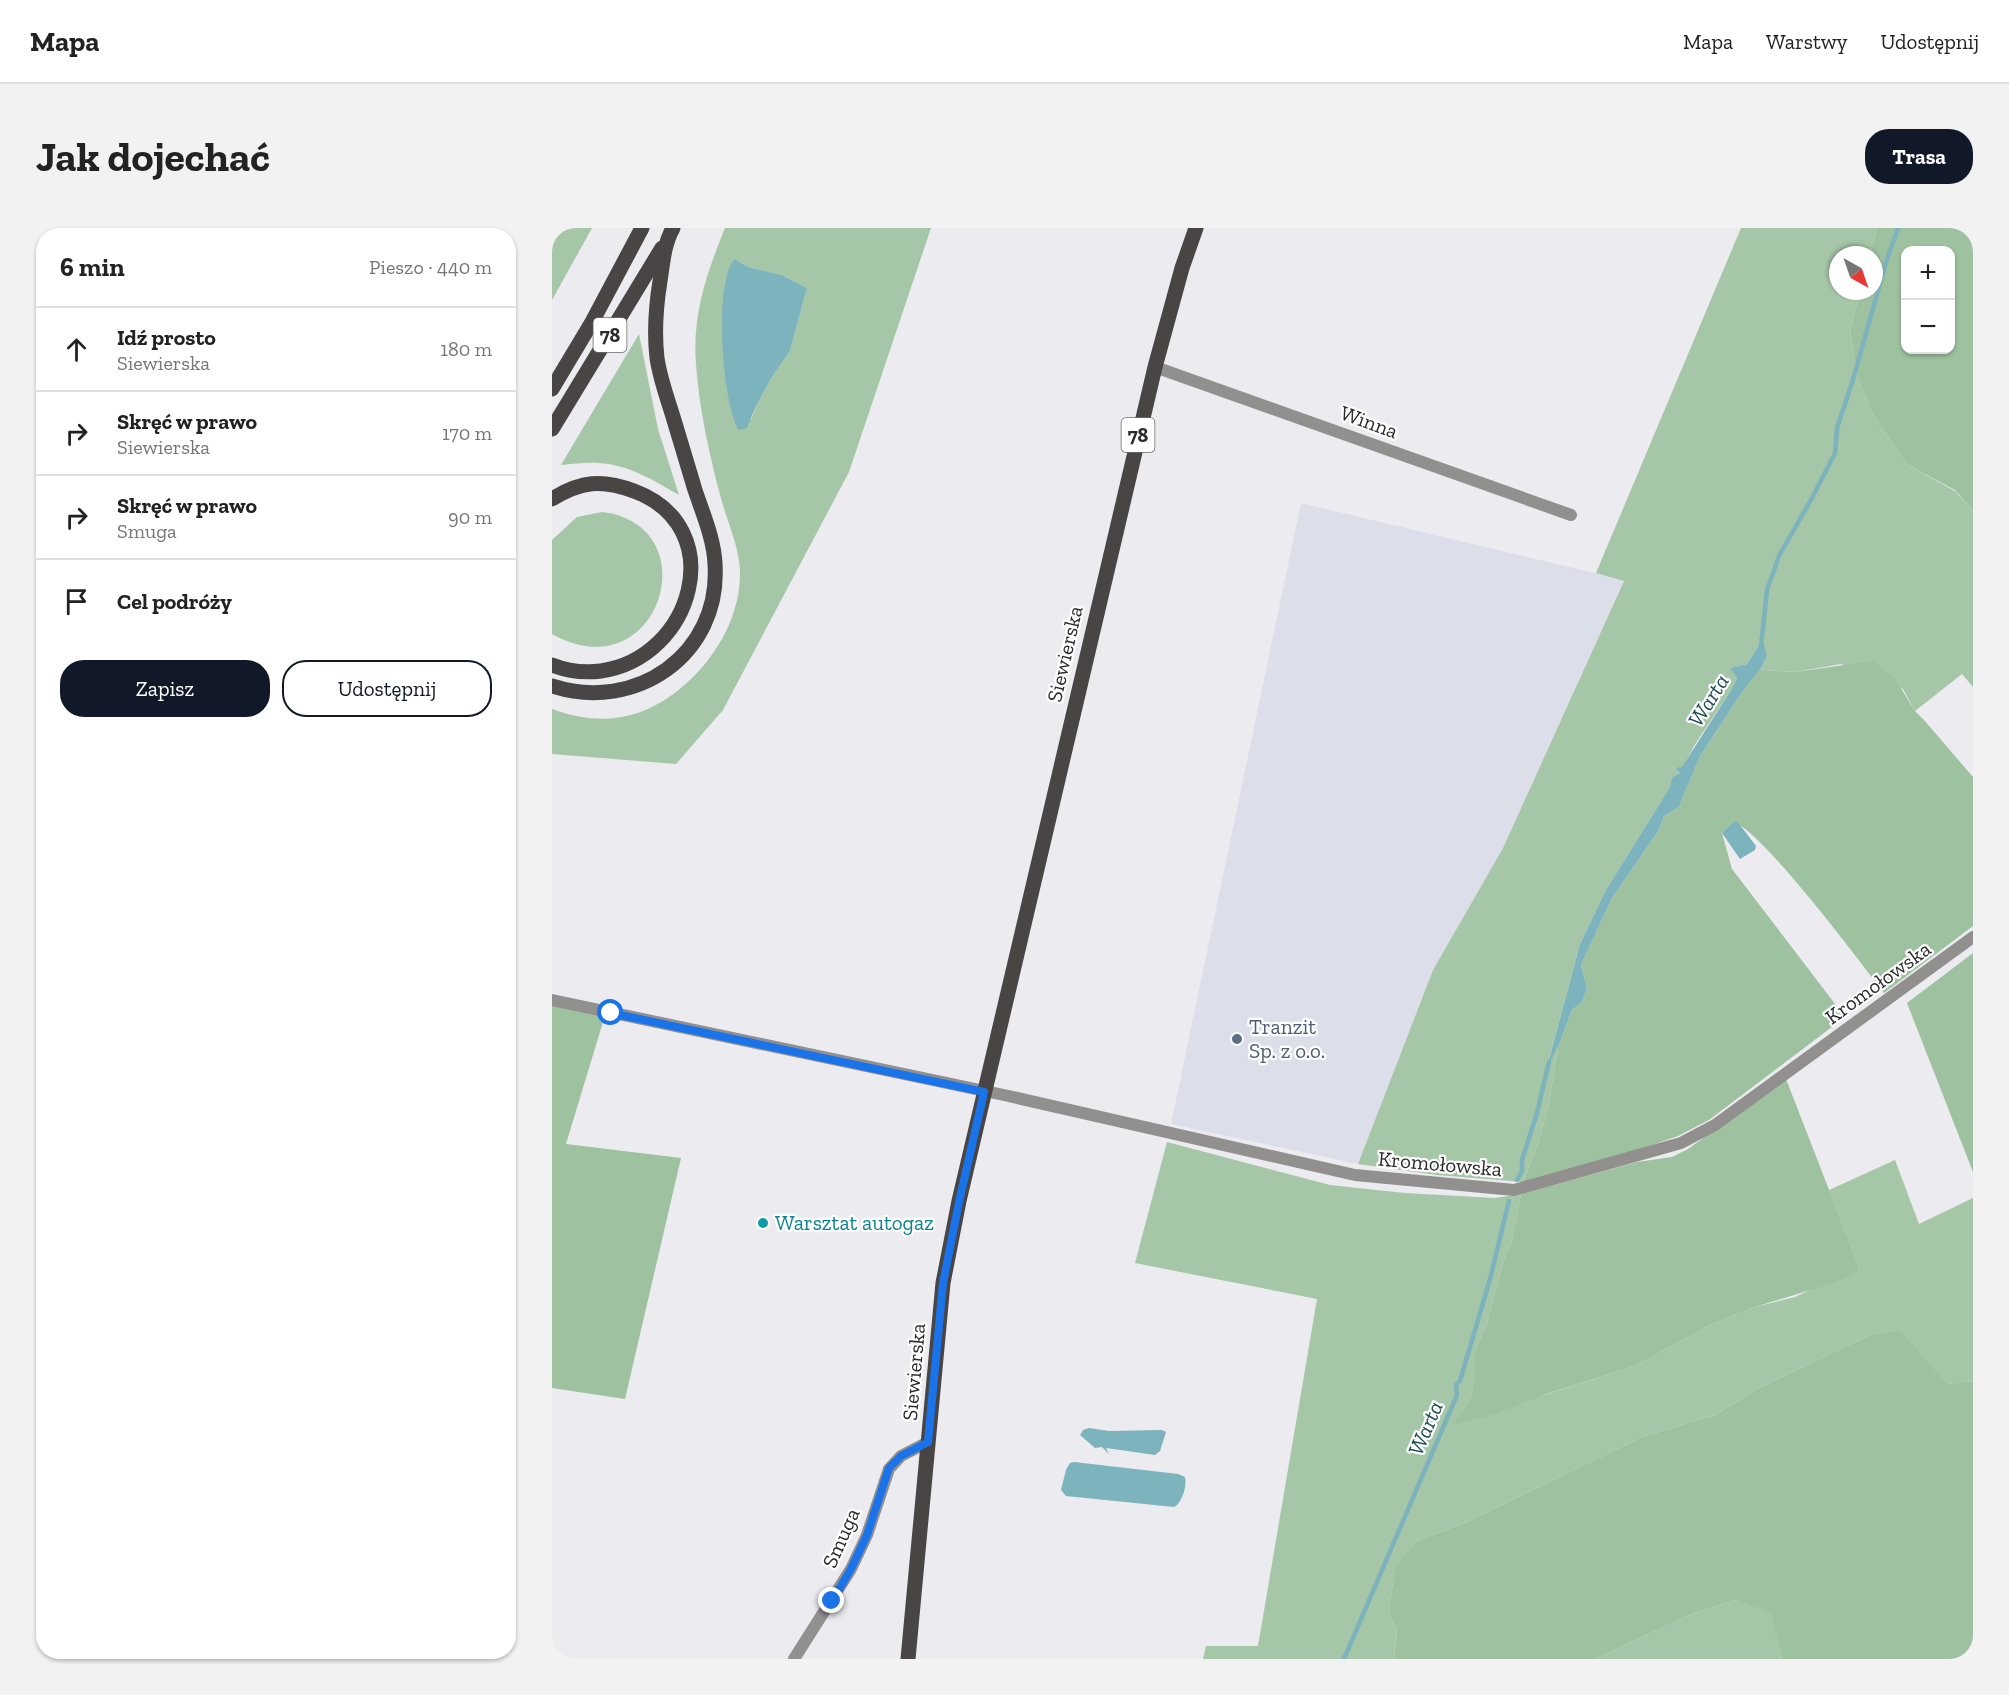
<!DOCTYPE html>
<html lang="pl">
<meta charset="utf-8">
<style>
:root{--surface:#fff;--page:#f2f2f2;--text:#222;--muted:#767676;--line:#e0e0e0;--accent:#111827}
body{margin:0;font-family:"Zilla Slab",serif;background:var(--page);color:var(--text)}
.controls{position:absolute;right:18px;top:18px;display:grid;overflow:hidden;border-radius:12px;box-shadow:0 2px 4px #0004}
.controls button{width:54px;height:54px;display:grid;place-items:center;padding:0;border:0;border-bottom:2px solid var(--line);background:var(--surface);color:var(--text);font:30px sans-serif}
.compass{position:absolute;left:1277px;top:18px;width:54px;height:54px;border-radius:50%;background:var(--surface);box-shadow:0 2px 4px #0004;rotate:140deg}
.stop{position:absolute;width:18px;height:18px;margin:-14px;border:4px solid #1a73e8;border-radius:50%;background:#fff}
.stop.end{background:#1a73e8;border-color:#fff;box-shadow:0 2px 6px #0008}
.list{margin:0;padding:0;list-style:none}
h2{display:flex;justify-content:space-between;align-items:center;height:78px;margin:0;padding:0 24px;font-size:26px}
h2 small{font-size:20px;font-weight:400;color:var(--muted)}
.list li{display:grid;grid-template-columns:39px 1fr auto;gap:18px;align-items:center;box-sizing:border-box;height:84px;padding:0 24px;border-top:2px solid var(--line)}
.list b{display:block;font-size:22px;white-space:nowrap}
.list p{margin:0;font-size:20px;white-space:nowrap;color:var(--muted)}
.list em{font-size:20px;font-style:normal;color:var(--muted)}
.actions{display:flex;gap:12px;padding:18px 24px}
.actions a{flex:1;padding:14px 0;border:2px solid var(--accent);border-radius:24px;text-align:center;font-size:21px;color:var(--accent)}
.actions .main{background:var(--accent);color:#fff}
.icon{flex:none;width:33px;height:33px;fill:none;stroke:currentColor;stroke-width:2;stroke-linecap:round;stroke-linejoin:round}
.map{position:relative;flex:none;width:1421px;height:1431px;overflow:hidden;border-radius:24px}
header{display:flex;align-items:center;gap:36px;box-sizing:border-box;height:84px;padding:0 30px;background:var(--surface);border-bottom:2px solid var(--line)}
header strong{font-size:28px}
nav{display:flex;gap:33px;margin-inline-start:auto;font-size:21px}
.intro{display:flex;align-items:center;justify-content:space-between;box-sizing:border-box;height:144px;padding:0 36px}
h1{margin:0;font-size:42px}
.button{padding:15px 27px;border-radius:24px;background:var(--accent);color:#fff;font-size:21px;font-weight:700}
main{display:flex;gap:36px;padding:0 36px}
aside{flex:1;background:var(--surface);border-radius:24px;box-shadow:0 2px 4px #0004}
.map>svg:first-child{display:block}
.built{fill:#dcdeea}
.green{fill:#a5c6a7;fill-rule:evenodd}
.forest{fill:#9ec1a0;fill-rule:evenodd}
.water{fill:#7cb3bc}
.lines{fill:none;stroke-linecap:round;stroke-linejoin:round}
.stream{stroke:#7cb3bc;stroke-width:4.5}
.minor{stroke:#928f8f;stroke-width:12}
.primary{stroke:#494544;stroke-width:15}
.route{stroke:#1a73e8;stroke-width:8}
.service-dot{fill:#5c6f8a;stroke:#fff;stroke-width:2}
.culture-dot{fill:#0f9aa8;stroke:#fff;stroke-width:2}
.labels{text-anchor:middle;stroke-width:4.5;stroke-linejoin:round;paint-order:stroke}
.shield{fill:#fff;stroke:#6b6b6c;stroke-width:1.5}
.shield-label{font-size:20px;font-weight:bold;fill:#2b2b2d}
.street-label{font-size:21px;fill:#2b2b2d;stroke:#fff}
.service-label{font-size:21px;fill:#4e5e75;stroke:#fff;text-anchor:start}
.culture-label{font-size:21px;fill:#0d838f;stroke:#fff;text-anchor:start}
.water-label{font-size:22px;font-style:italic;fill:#1c4d54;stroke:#fff}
</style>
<header>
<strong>Mapa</strong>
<nav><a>Mapa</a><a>Warstwy</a><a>Udostępnij</a></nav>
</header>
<div class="intro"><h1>Jak dojechać</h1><a class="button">Trasa</a></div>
<main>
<aside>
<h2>6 min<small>Pieszo · 440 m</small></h2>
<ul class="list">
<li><svg class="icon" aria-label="ahead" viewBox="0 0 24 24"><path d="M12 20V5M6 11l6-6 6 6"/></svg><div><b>Idź prosto</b><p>Siewierska</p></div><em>180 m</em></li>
<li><svg class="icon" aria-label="right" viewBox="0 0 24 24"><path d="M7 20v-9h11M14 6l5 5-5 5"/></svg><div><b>Skręć w prawo</b><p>Siewierska</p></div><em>170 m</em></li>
<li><svg class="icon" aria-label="right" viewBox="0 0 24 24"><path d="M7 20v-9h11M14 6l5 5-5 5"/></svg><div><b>Skręć w prawo</b><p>Smuga</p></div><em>90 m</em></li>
<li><svg class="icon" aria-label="arrive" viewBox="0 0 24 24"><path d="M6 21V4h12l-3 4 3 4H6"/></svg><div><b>Cel podróży</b></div></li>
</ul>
<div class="actions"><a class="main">Zapisz</a><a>Udostępnij</a></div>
</aside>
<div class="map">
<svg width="1421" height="1431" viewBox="0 0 1421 1431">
<rect width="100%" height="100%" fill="#ebebf0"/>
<path class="built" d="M 749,275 L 1072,352 L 951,620 L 881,742 L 806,936 L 619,896 Z"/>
<g class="green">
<path d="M 0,0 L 40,0 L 0,72 Z"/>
<path d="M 173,0 L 379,0 L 297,244 L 171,482 L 124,536 L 0,526 L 0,481 C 44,497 82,494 120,467 C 158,440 189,392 188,344 C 188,322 176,295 170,274 C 158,230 147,181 144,136 C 140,87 155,44 173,0 ZM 183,31 L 196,39 L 230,47 L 255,60 L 238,123 L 220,149 L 204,178 L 199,192 Z"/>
<path d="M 1189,0 L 1325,0 L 1318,27 L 1286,27 L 1286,63 L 1308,63 L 1298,103 L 1306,150 L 1321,187 L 1354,236 L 1403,263 L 1421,283 L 1421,459 L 1410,446 L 1363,483 L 1351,461 L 1289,436 L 1244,444 L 1208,442 L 1215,428 L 1211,411 L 1195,436 L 1179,440 L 1185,450 L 1181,459 L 1142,518 L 1128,545 L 1120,549 L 1118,559 L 1054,662 L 1028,716 L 996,835 L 1006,819 L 996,880 L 986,916 L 971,954 L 885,947 L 806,936 L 881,742 L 951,620 L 1072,353 L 1044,345 Z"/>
<path d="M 87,106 L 106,201 L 127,267 C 101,252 77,237 47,235 C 35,234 21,236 9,237 Z"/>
<path d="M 50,284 C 159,297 107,466 0,406 L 0,312 L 25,289 Z"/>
<path d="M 615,914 L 778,957 L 853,965 L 943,970 L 969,966 L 960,1012 L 951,1035 L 935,1095 L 922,1126 L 921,1159 L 917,1176 L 901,1196 L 1083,1138 L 1160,1096 L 1203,1079 L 1243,1069 L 1307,1039 L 1277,962 L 1343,932 L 1367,996 L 1421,970 L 1421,1153 L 1395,1156 L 1316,1108 L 1209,1159 L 1163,1187 L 1090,1209 L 917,1293 L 863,1314 L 843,1340 L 837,1384 L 845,1403 L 842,1431 L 651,1431 L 654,1418 L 706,1418 L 765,1071 L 583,1035 Z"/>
<path d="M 1183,1372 L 1218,1383 L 1230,1431 L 1043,1431 L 1139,1386 Z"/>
</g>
<g class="forest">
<path d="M 1325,0 L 1421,0 L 1421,283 L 1403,262 L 1354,236 L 1321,187 L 1306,150 L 1298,103 L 1308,63 L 1322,63 L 1322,27 L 1318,27 ZM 1398,22 L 1398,122 L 1354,122 L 1354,22 Z"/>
<path d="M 1320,433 L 1342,449 L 1363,483 L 1372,492 L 1421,549 L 1421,698 L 1332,765 C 1310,736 1208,600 1181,594 L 1170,605 L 1180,641 L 1293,789 L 1157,892 L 1126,908 L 1080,924 L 971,954 L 986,916 L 996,880 L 1006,819 L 1020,782 L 1030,774 L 1035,761 L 1029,737 L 1060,670 L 1107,602 L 1112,588 L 1127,579 L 1148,528 L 1193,460 L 1208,442 L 1244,444 Z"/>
<path d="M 1421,725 L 1421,944 L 1355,775 Z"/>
<path d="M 0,772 L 54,784 L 14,916 L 129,930 L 73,1171 L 0,1160 Z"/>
<path d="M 1234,851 L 1307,1039 L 1302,1046 L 1281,1055 L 1203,1079 L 1160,1096 L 1083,1138 L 994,1166 L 939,1187 L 900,1197 L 917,1175 L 921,1159 L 922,1126 L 935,1095 L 951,1035 L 960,1012 L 969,966 L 1085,934 L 1120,929 L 1136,921 Z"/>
<path d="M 1348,1103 L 1395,1156 L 1421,1153 L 1421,1431 L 1230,1431 L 1218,1384 L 1183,1372 L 1139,1386 L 1043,1431 L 842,1431 L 845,1403 L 837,1384 L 843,1339 L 863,1314 L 917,1293 L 1090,1209 L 1163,1187 L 1209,1159 L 1316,1108 Z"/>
</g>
<g class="water">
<path d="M 183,31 L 196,39 L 230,47 L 255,60 L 238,123 L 220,149 L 204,178 L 195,200 L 187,202 C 170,177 161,53 183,31 Z"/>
<path d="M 1211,411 L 1215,428 L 1208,442 L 1193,460 L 1148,528 L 1127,579 L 1112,588 L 1107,602 L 1060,670 L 1029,737 L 1035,761 L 1030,774 L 1020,782 L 1006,819 L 995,839 L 1028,716 L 1054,662 L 1118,559 L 1120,549 L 1128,545 L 1124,540 L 1130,539 L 1181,459 L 1185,450 L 1178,440 L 1195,436 Z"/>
<path d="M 1185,593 L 1204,618 L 1203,622 L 1188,631 L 1170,605 L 1181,594 Z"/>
<path d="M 537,1200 L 557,1203 L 610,1202 L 614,1204 L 608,1223 L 603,1227 L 554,1220 L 557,1226 L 550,1219 L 543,1220 L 528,1207 L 531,1202 Z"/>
<path d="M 522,1234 L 626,1246 L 633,1249 C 635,1258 630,1275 622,1279 L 514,1268 L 509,1262 L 514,1242 L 518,1235 Z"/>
</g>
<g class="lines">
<g class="stream">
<path d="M 1209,418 L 1215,362 L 1227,328 L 1260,270 L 1283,225 L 1285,200 L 1300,155 L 1335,31 L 1346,0"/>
<path d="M 965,952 L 970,943 L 970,932 L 985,885 L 997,834"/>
<path d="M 792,1431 L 905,1167 L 904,1157 L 908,1153 L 938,1051 L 957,973"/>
</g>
<g class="minor">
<path d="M 603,139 L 1019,287"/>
<path d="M 0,772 L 452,867 L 803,947 L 962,962 L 1129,915 L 1163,897 L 1421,709"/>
<path d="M 242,1431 L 299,1341 L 315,1307 L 337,1241 L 349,1228 L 376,1214"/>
</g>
<g class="primary">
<path d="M 0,161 L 40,94 L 90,0"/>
<path d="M 0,201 L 110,20"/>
<path d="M 0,271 C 29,253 50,251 82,263 C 179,299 141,430 49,443 C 33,445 15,443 0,437"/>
<path d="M 0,458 C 83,485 169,427 163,336 C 162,311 151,286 143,262 C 136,238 129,215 122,192 C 116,172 108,151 105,130 C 102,104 104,78 108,53 C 111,34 112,16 121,0"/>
<path d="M 356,1431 L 391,1055 L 407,973 L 603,139 L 630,40 L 644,0"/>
</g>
</g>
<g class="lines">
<path class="route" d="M 59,785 L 432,864 L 407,974 L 391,1055 L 376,1214 L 349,1228 L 337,1240 L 315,1307 L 299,1341 L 280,1373"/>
</g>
<circle class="service-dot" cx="685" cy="811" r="6"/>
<circle class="culture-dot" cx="211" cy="995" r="6"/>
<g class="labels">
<g class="shield">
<rect x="41.5" y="90" width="33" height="34" rx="4.5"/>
<rect x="569.5" y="190" width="33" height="34" rx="4.5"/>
</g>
<g class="shield-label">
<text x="58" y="114">78</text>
<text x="586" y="214">78</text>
</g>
<g class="street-label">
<text transform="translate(817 194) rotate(20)" y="7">Winna</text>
<text transform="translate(513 426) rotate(-77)" y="7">Siewierska</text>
<text transform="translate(1326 755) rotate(-36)" y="7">Kromołowska</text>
<text transform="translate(888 936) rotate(5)" y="7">Kromołowska</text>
<text transform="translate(362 1144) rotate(-85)" y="7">Siewierska</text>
<text transform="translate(289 1310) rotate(-66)" y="7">Smuga</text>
</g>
<g class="service-label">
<text x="697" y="806">Tranzit<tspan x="697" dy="24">Sp. z o.o.</tspan></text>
</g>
<g class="culture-label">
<text x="223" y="1002">Warsztat autogaz</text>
</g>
<g class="water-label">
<text transform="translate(1156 472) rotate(-58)" y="8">Warta</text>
<text transform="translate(873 1200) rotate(-67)" y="8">Warta</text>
</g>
</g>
</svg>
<div class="controls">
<button>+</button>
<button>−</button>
</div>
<svg class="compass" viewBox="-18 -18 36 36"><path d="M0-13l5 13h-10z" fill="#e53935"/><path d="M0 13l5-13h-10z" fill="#767676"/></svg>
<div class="stop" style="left:59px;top:785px"></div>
<div class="stop end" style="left:280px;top:1373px"></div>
</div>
</main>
